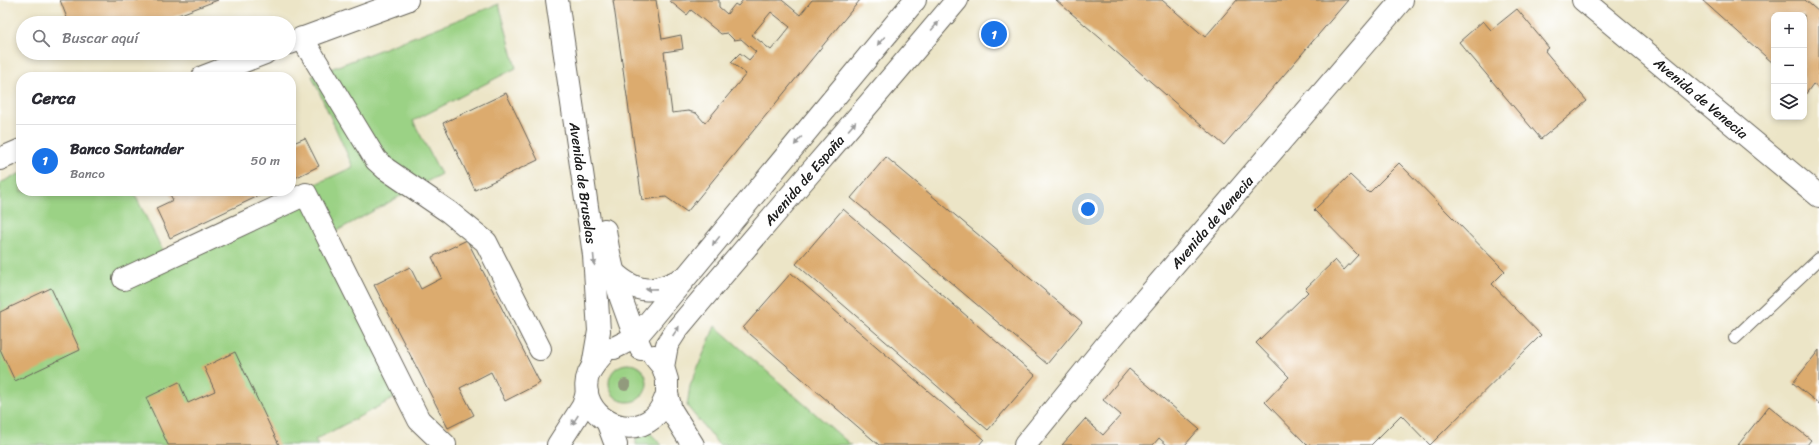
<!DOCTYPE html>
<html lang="es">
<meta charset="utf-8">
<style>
:root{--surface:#fff;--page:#f2f2f3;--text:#2b2b33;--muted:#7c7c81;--line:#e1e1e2;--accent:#1a73e8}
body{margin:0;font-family:Sriracha,sans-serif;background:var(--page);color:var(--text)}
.controls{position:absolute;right:12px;top:12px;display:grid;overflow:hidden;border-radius:8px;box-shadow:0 2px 6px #0003}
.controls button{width:36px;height:36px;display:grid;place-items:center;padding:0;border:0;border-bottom:1px solid var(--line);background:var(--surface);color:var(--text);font:20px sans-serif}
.you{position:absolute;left:1088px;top:209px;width:14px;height:14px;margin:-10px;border:3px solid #fff;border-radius:50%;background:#1a73e8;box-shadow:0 0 0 6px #1a73e833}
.badge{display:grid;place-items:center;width:26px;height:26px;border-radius:50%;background:var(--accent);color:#fff;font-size:13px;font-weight:700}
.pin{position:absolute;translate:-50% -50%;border:2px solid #fff;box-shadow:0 1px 4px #0006}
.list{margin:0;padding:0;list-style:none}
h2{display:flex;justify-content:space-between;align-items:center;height:52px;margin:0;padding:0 16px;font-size:17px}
h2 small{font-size:13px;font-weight:400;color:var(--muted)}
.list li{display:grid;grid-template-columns:26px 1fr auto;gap:12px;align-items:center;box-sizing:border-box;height:72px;padding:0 16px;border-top:1px solid var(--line)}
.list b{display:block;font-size:15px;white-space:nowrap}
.list p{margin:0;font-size:13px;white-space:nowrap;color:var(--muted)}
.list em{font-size:13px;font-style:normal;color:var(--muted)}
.icon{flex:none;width:22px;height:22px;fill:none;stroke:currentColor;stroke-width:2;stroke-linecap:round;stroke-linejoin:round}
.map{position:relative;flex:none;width:1819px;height:445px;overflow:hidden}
.search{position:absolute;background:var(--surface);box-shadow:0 2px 6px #0003;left:16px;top:16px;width:280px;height:44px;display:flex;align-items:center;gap:10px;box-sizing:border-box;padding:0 14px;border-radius:22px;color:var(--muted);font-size:15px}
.panel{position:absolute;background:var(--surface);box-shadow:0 2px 6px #0003;left:16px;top:72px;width:280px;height:124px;border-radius:16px}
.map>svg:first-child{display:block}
.green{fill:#9bd285;stroke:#5c7750}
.building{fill:#dcab6e;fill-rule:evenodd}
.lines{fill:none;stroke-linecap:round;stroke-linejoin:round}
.service-casing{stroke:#656258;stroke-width:14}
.minor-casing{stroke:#656258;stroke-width:24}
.secondary-casing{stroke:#656258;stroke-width:24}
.service{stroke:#fff;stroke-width:12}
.minor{stroke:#fff;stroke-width:22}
.secondary{stroke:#fff;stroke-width:22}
.tree{fill:#929a7d}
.oneway{fill:#999}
.labels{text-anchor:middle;stroke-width:3;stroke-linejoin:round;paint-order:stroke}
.street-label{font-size:14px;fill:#1c1c1c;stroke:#fff}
</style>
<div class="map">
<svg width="1819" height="445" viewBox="0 0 1819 445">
<rect width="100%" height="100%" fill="#fff"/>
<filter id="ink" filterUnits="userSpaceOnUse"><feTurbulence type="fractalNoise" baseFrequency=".025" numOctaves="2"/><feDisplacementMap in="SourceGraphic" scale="8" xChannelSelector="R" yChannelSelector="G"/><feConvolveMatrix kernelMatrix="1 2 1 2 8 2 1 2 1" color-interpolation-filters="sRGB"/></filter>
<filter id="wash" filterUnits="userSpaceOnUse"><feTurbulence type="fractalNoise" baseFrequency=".012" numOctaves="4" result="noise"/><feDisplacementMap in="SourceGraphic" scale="16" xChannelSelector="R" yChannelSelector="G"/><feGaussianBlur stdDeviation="0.9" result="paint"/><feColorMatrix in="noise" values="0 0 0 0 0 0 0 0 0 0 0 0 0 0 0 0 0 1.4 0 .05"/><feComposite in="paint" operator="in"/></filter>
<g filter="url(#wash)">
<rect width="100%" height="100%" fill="#ece5c7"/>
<g class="green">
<path d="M 499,4 L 516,68 L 413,121 L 441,174 L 331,234 L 408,391 L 315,440 L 318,445 L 0,445 L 0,183 L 21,173 L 21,191 L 133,191 L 164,253 L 353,167 L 312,76 Z"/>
<path d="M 715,326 L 851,445 L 719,445 L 687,406 L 690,386 Z"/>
<circle cx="628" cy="383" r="19"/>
<path d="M 648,433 L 651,434 L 662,445 L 636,445 L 636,438 Z"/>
</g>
<g id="blocks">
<g class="building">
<path d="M 60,0 L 218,0 L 157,23 L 69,23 Z"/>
<path d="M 613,0 L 656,0 L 662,39 L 681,35 L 683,49 L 664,52 L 672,113 L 688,111 L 696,113 L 705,123 L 746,74 L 731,62 L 740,53 L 749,60 L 756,52 L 741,39 L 734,40 L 727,33 L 721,34 L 691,10 L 687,15 L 671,2 L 670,0 L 719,0 L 719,7 L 727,14 L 735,4 L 738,6 L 743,0 L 782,0 L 800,15 L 812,0 L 860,0 L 687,212 L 666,197 L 642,200 ZM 771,12 L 790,27 L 771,50 L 752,35 Z"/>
<path d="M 1056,0 L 1162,0 L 1205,37 L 1237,0 L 1348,0 L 1224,145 Z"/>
<path d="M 1702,0 L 1805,0 L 1819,12 L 1819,89 L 1813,84 L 1805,95 L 1804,94 L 1804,15 L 1774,15 L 1774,64 Z"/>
<path d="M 1517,9 L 1549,48 L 1545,51 L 1587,101 L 1541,139 L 1459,42 L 1483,21 L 1491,30 Z"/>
<path d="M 506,93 L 538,160 L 475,190 L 443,123 Z"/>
<path d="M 305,138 L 319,166 L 291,180 L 291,144 Z"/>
<path d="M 886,157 L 1082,322 L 1047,364 L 851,198 Z"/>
<path d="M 1399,163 L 1505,271 L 1492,284 L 1541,335 L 1430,445 L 1401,415 L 1371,445 L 1307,445 L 1265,402 L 1289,377 L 1256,343 L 1308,292 L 1305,289 L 1335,260 L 1344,270 L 1358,255 L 1314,210 L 1350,175 L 1369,193 Z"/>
<path d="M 168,191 L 269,191 L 170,238 L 156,208 L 173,200 Z"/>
<path d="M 843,209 L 1035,375 L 988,430 L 796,264 Z"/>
<path d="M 467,240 L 540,383 L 505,401 L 491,372 L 460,388 L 474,415 L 448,428 L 374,285 L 410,267 L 421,289 L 442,278 L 432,257 Z"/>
<path d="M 791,273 L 984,439 L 979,445 L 879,445 L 743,328 Z"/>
<path d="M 51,288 L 80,350 L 15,381 L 0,349 L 0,312 Z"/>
<path d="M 1819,350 L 1819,404 L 1793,383 Z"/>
<path d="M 235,352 L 279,445 L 168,445 L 146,398 L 179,382 L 188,403 L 215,391 L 204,367 Z"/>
<path d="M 1129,369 L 1199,429 L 1185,445 L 1167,445 L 1159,438 L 1153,445 L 1062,445 L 1085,419 L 1103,435 L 1121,415 L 1103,400 Z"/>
<path d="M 1769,406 L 1811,440 L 1807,445 L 1738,445 Z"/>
</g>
</g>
</g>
<g filter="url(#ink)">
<use href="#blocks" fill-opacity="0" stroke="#656258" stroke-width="1"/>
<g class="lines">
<g class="service-casing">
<path id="service" d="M 1735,338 L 1819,259"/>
</g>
<g class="minor-casing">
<g id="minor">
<path d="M 1583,0 L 1819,196"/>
<path d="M 302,38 L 376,160 L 386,169 L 449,212 L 486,242 L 540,349"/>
<path d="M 290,43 L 407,0"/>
<path d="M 203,77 L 265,53"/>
<path d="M 0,159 L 21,150"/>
<path d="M 124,279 L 306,194 L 419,420 L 445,445"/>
<path d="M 558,445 L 583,406 L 587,393"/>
<path d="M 1025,445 L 1111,339 L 1402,0"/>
</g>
</g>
<g class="secondary-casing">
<g id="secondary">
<path d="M 557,0 L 594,255 L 599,331 L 593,366"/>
<path d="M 605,230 C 611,273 623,310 641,349"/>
<path d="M 612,271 C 638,296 654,293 684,278"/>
<path d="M 614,348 L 636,337 L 648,323 L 915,0"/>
<path d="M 602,355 C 596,362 589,369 587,379 C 580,415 625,441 653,418 C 660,412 664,403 667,394"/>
<path d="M 654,356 L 663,367 L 667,380 L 667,394 L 671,410 L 693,445"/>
<path d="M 663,367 L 667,345 L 678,328 C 770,218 865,110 957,0"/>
<path d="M 607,421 L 616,445"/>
</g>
</g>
<use href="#service" class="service"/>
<use href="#minor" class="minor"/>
<use href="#secondary" class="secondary"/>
</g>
<circle class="tree" cx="625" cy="385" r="6"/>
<defs><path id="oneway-solid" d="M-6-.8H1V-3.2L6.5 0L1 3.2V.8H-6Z"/></defs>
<g class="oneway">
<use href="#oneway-solid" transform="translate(935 26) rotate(-50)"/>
<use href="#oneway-solid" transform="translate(881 41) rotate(130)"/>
<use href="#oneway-solid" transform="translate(852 126) rotate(-49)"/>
<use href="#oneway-solid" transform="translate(798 141) rotate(130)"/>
<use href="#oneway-solid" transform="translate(716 241) rotate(129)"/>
<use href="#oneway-solid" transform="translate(594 260) rotate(85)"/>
<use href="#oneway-solid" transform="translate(651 289) rotate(179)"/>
<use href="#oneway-solid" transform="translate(676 331) rotate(-56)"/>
<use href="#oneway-solid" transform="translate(575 420) rotate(123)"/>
</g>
</g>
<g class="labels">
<g class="street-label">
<text transform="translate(1701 98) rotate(40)" y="5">Avenida de Venecia</text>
<text transform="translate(804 180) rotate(-49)" y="5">Avenida de España</text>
<text transform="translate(583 183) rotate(82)" y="5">Avenida de Bruselas</text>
<text transform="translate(1212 222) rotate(-49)" y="5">Avenida de Venecia</text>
</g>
</g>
</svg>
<div class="controls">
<button>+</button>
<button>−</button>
<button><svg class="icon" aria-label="layers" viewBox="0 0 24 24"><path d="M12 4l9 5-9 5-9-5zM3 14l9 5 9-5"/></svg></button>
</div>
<div class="you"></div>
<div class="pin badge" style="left:994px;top:34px">1</div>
<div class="search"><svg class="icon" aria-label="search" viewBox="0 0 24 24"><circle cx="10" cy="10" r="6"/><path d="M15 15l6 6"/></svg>Buscar aquí</div>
<section class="panel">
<h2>Cerca<small></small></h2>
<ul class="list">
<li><span class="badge">1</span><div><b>Banco Santander</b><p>Banco</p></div><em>50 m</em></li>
</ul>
</section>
</div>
